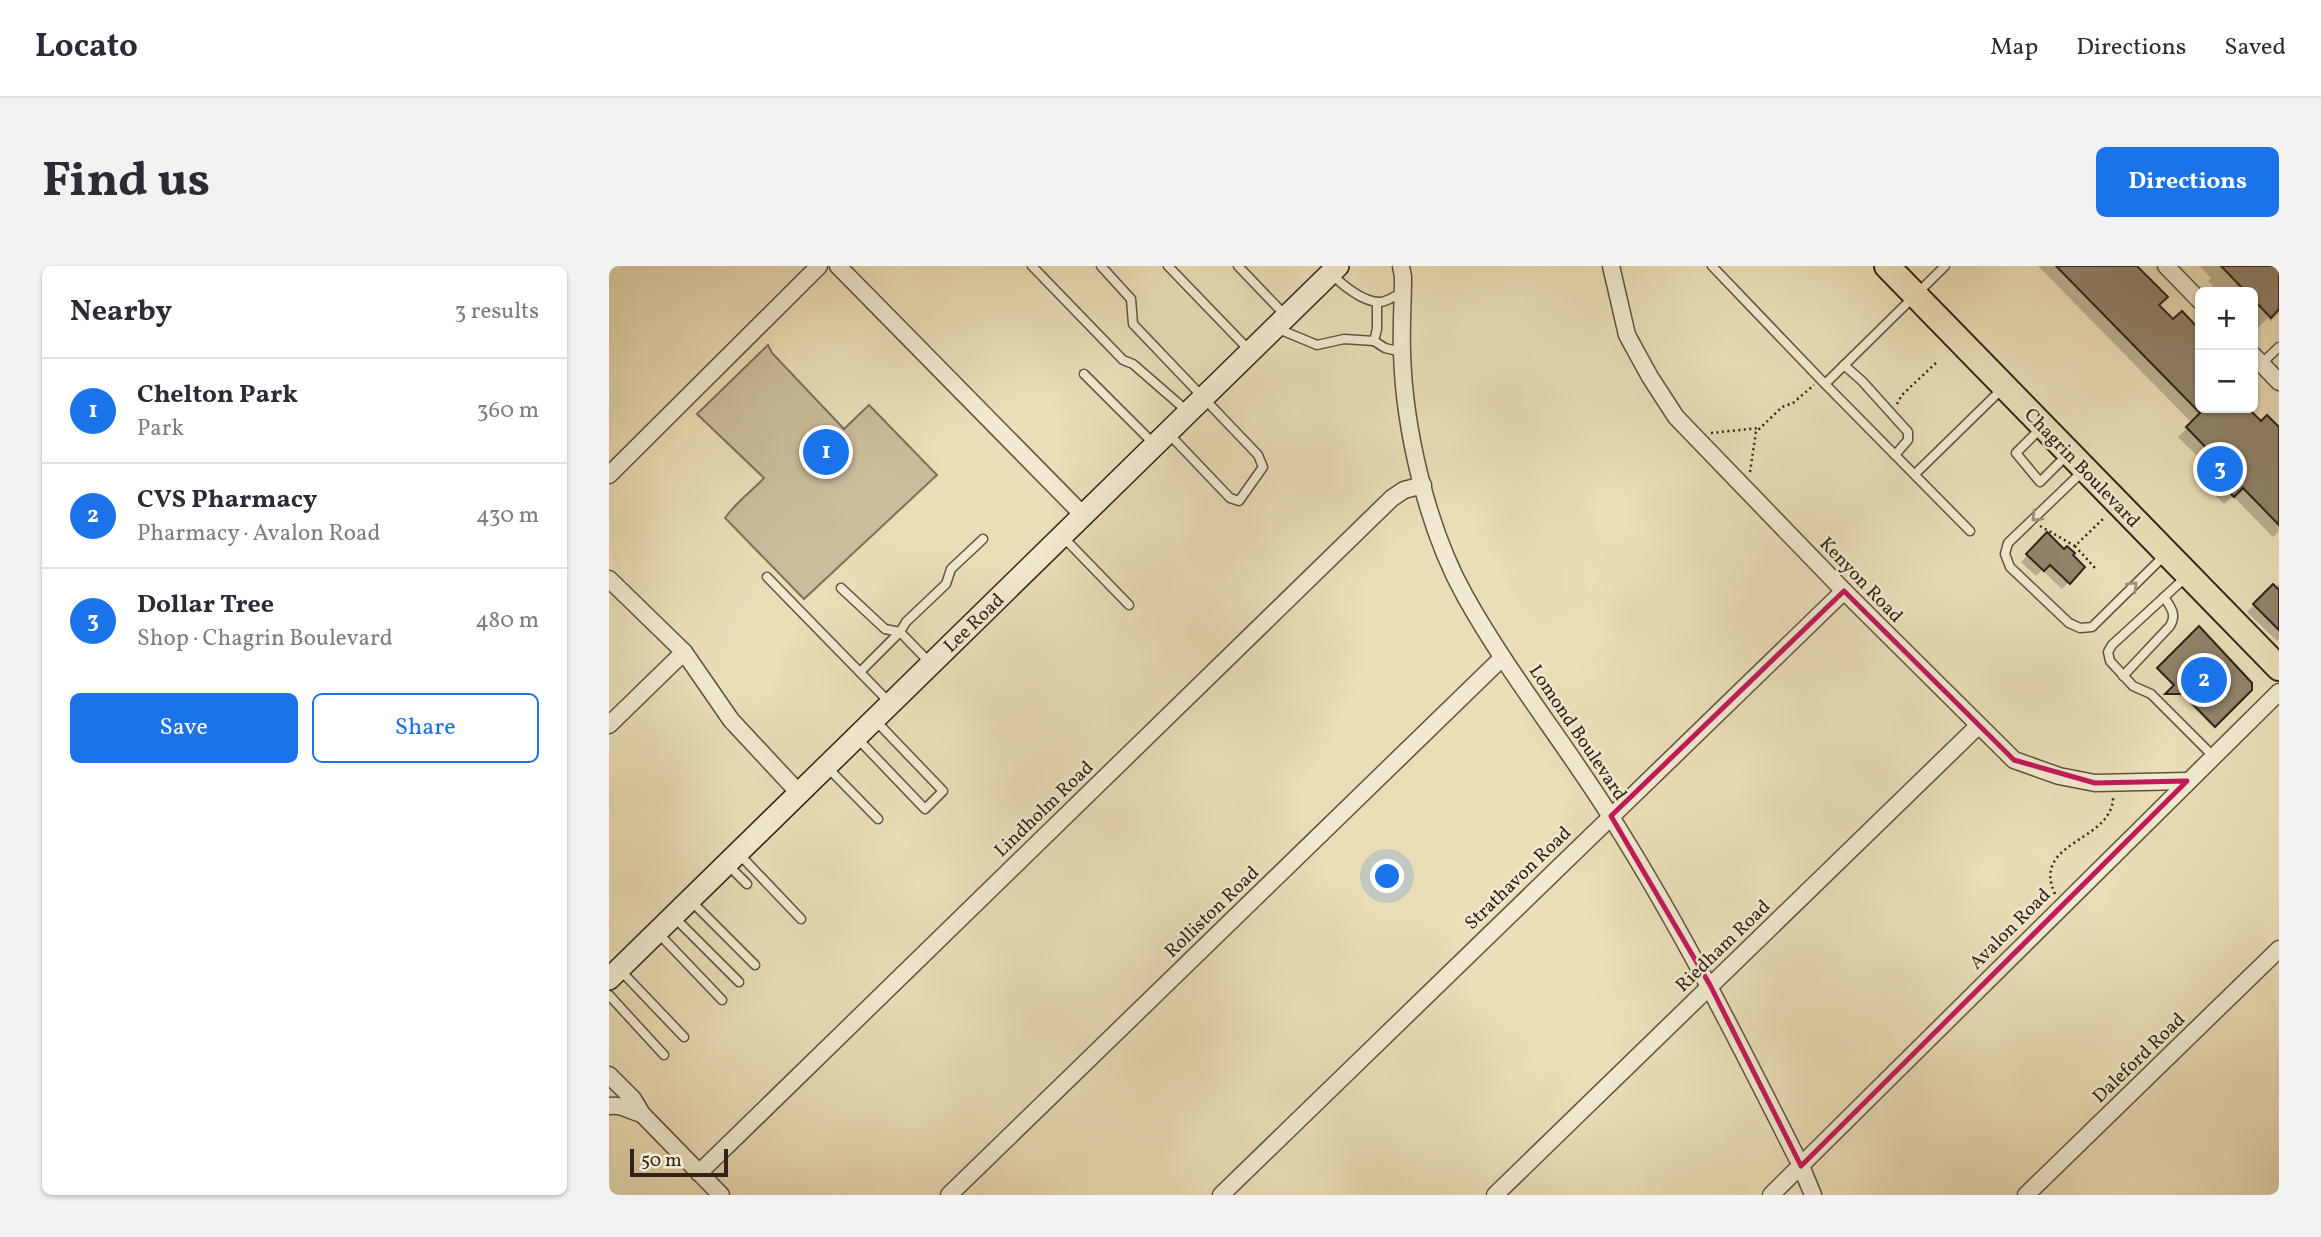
<!DOCTYPE html>
<meta charset="utf-8">
<style>
:root{--surface:#fff;--page:#f2f2f3;--text:#2b2b33;--muted:#7c7c81;--line:#e1e1e2;--accent:#1a73e8}
body{margin:0;font-family:Vollkorn,serif;background:var(--page);color:var(--text)}
.controls{position:absolute;right:21px;top:21px;display:grid;overflow:hidden;border-radius:10px;box-shadow:0 2px 5px #0004}
.controls button{width:63px;height:63px;display:grid;place-items:center;padding:0;border:0;border-bottom:2px solid var(--line);background:var(--surface);color:var(--text);font:35px sans-serif}
.scale{position:absolute;left:21px;bottom:18px;width:98px;box-sizing:border-box;padding-left:7px;border:4px solid #31231a;border-top:0;font-size:19px;line-height:24px;white-space:nowrap;color:#31231a;-webkit-text-stroke:5px #f1ead0;paint-order:stroke}
.you{position:absolute;left:779px;top:611px;width:24px;height:24px;margin:-18px;border:5px solid #fff;border-radius:50%;background:#1a73e8;box-shadow:0 0 0 10px #1a73e833}
.badge{display:grid;place-items:center;width:46px;height:46px;border-radius:50%;background:var(--accent);color:#fff;font-size:23px;font-weight:700}
.pin{position:absolute;translate:-50% -50%;border:4px solid #fff;box-shadow:0 2px 7px #0006}
.list{margin:0;padding:0;list-style:none}
h2{display:flex;justify-content:space-between;align-items:center;height:91px;margin:0;padding:0 28px;font-size:30px}
h2 small{font-size:23px;font-weight:400;color:var(--muted)}
.list li{display:grid;grid-template-columns:46px 1fr auto;gap:21px;align-items:center;box-sizing:border-box;height:105px;padding:0 28px;border-top:2px solid var(--line)}
.list b{display:block;font-size:26px;white-space:nowrap}
.list p{margin:0;font-size:23px;white-space:nowrap;color:var(--muted)}
.list em{font-size:23px;font-style:normal;color:var(--muted)}
.actions{display:flex;gap:14px;padding:21px 28px}
.actions a{flex:1;padding:16px 0;border:2px solid var(--accent);border-radius:10px;text-align:center;font-size:24px;color:var(--accent)}
.actions .main{background:var(--accent);color:#fff}
.map{position:relative;flex:none;width:1670px;height:929px;overflow:hidden;border-radius:10px}
header{display:flex;align-items:center;gap:42px;box-sizing:border-box;height:98px;padding:0 35px;background:var(--surface);border-bottom:2px solid var(--line)}
header strong{font-size:33px}
nav{display:flex;gap:38px;margin-inline-start:auto;font-size:24px}
.intro{display:flex;align-items:center;justify-content:space-between;box-sizing:border-box;height:168px;padding:0 42px}
h1{margin:0;font-size:49px}
.button{padding:18px 32px;border-radius:10px;background:var(--accent);color:#fff;font-size:24px;font-weight:700}
main{display:flex;gap:42px;padding:0 42px}
aside{flex:1;background:var(--surface);border-radius:10px;box-shadow:0 2px 5px #0004}
.map>svg:first-child{display:block}
.green{fill:#cbbe9c;stroke:#7e705b;stroke-width:2}
.shadow{fill:#0003}
.building{fill:#91846c;stroke:#31231a;stroke-width:2}
.lines{fill:none;stroke-linecap:round;stroke-linejoin:round}
.service-casing{stroke:#5f5241;stroke-width:11}
.minor-casing{stroke:#5f5241;stroke-width:19}
.secondary-casing{stroke:#31231a;stroke-width:24}
.primary-casing{stroke:#31231a;stroke-width:28}
.path{stroke:#31231a;stroke-width:2.5;stroke-dasharray:2 3.5;stroke-linecap:butt}
.service{stroke:#f1ead0;stroke-width:8}
.minor{stroke:#f1ead0;stroke-width:16}
.secondary{stroke:#f1ead0;stroke-width:21}
.primary{stroke:#eadeb7;stroke-width:24}
.oneway{stroke:#9b907e}
.marked{fill:none;stroke:#c2185b;stroke-width:5;stroke-linejoin:round}
.labels{text-anchor:middle;stroke-width:5;stroke-linejoin:round;paint-order:stroke}
.street-label{font-size:19px;fill:#31231a;stroke:#f1ead0}
</style>
<header>
<strong>Locato</strong>
<nav><a>Map</a><a>Directions</a><a>Saved</a></nav>
</header>
<div class="intro"><h1>Find us</h1><a class="button">Directions</a></div>
<main>
<aside>
<h2>Nearby<small>3 results</small></h2>
<ul class="list">
<li><span class="badge">1</span><div><b>Chelton Park</b><p>Park</p></div><em>360 m</em></li>
<li><span class="badge">2</span><div><b>CVS Pharmacy</b><p>Pharmacy · Avalon Road</p></div><em>430 m</em></li>
<li><span class="badge">3</span><div><b>Dollar Tree</b><p>Shop · Chagrin Boulevard</p></div><em>480 m</em></li>
</ul>
<div class="actions"><a class="main">Save</a><a>Share</a></div>
</aside>
<div class="map">
<svg width="1670" height="929" viewBox="0 0 1670 929">
<rect width="100%" height="100%" fill="#eadeb7"/>
<filter id="stains"><feTurbulence type="fractalNoise" baseFrequency=".00286" numOctaves="4"/><feColorMatrix values="0 0 0 0 .2 0 0 0 0 .09 0 0 0 0 .02 0 0 0 .5 -.17"/></filter>
<radialGradient id="worn" r=".72"><stop offset=".6" stop-color="#630" stop-opacity="0"/><stop offset="1" stop-color="#630" stop-opacity=".3"/></radialGradient>
<path class="green" d="M 159,79 L 163,87 L 235,163 L 260,139 L 328,209 L 195,333 L 116,252 C 127,236 142,226 155,212 L 88,148 Z"/>
<g class="shadow">
<path d="M 1429,0 L 1525,0 L 1548,40 L 1564,56 L 1572,48 L 1591,67 L 1591,142 L 1637,142 L 1652,157 L 1670,164 L 1670,265 L 1664,271 L 1624,230 L 1615,238 L 1590,214 L 1601,203 L 1569,171 L 1583,157 Z"/>
<path d="M 1591,0 L 1670,0 L 1670,47 L 1662,55 L 1659,52 L 1647,64 L 1644,61 L 1644,26 L 1610,26 L 1599,15 L 1602,12 Z"/>
<path d="M 1438,268 L 1474,301 L 1453,323 L 1433,304 L 1427,310 L 1412,296 Z"/>
<path d="M 1670,318 L 1670,373 L 1668,375 L 1638,346 L 1664,321 L 1666,323 Z"/>
<path d="M 1590,363 L 1641,424 L 1604,461 L 1572,429 L 1557,429 L 1565,421 L 1548,404 Z"/>
</g>
<g class="building">
<path d="M 1447,0 L 1528,0 L 1559,31 L 1550,39 L 1564,53 L 1573,45 L 1591,64 L 1591,142 L 1639,142 L 1652,155 L 1658,149 L 1670,161 L 1670,259 L 1634,222 L 1625,231 L 1598,203 L 1608,193 L 1577,161 L 1591,147 Z"/>
<path d="M 1612,0 L 1670,0 L 1670,43 L 1662,52 L 1644,33 L 1644,26 L 1637,26 Z"/>
<path d="M 1438,266 L 1455,283 L 1458,280 L 1466,287 L 1464,289 L 1476,301 L 1461,318 L 1441,299 L 1435,305 L 1417,288 Z"/>
<path d="M 1664,318 L 1670,324 L 1670,364 L 1644,338 Z"/>
<path d="M 1590,360 L 1643,417 L 1643,424 L 1606,461 L 1574,428 L 1556,428 L 1565,419 L 1548,402 Z"/>
</g>
<g class="lines">
<g class="service-casing">
<g id="service">
<path d="M 423,0 L 514,94 L 524,98 L 578,145"/>
<path d="M 492,0 L 522,33 L 524,58 L 649,189 L 654,201 L 630,235 L 621,232 L 559,167"/>
<path d="M 559,0 L 640,84"/>
<path d="M 629,0 L 675,48"/>
<path d="M 1103,0 L 1216,118"/>
<path d="M 1336,0 L 1216,118 L 1361,265"/>
<path d="M 722,7 C 733,19 755,37 772,36 C 779,35 788,29 794,26"/>
<path d="M 667,62 L 708,79 L 735,73 L 765,75 L 768,63 L 768,36"/>
<path d="M 765,75 L 776,82 L 793,86"/>
<path d="M 1652,98 L 1670,81"/>
<path d="M 1235,99 L 1253,115 L 1299,166 L 1299,174 L 1286,189"/>
<path d="M 475,108 L 544,177"/>
<path d="M 1431,163 L 1407,187 L 1431,216 L 1458,189"/>
<path d="M 1474,205 L 1399,277 L 1396,288 L 1401,301 L 1460,357 L 1471,362 L 1483,361 L 1556,289"/>
<path d="M 1306,208 L 1393,123"/>
<path d="M 455,272 L 520,339"/>
<path d="M 158,311 L 281,437"/>
<path d="M 1577,311 L 1503,379 L 1499,386 L 1501,395 L 1524,420 L 1542,428 L 1604,490"/>
<path d="M 232,322 L 276,363 L 291,366"/>
<path d="M 322,398 L 291,366 L 297,356 L 337,318 L 342,303 L 374,273"/>
<path d="M 251,406 L 291,366"/>
<path d="M 1514,410 L 1561,360 C 1568,348 1562,342 1555,331"/>
<path d="M 249,473 L 316,543 L 334,525 L 265,453"/>
<path d="M 219,502 L 269,553"/>
<path d="M 131,589 L 192,653"/>
<path d="M 118,598 L 138,618"/>
<path d="M 81,634 L 146,699"/>
<path d="M 65,651 L 130,716"/>
<path d="M 50,668 L 113,734"/>
<path d="M 12,705 L 75,771"/>
<path d="M 0,729 L 55,789"/>
</g>
</g>
<g class="minor-casing">
<g id="minor">
<path d="M 229,0 L 474,249"/>
<path d="M 792,0 L 794,11 C 794,36 792,61 793,86 C 795,163 818,262 856,330 C 899,407 955,476 1002,551 C 1073,663 1132,781 1192,900 L 1204,929"/>
<path d="M 1002,0 L 1018,69 L 1041,111 L 1067,151 L 1235,325 L 1405,494 L 1450,510 L 1486,517 L 1578,515"/>
<path d="M 1557,0 L 1591,35"/>
<path d="M 1644,89 L 1670,116"/>
<path d="M 0,209 L 210,0"/>
<path d="M 0,313 L 75,386 L 122,454 L 190,527"/>
<path d="M 0,459 L 75,386"/>
<path d="M 0,809 L 24,833 L 33,848 L 112,929"/>
<path d="M 0,840 C 14,838 20,845 33,848"/>
<path d="M 90,907 L 783,232 L 795,224 L 814,219"/>
<path d="M 340,929 L 893,392"/>
<path d="M 612,929 L 1235,325"/>
<path d="M 886,929 L 1369,460"/>
<path d="M 1162,929 L 1670,426"/>
<path d="M 1417,929 L 1670,683"/>
</g>
</g>
<g class="secondary-casing">
<path id="secondary" d="M 0,713 L 729,0"/>
</g>
<g class="primary-casing">
<path id="primary" d="M 1278,0 L 1670,402"/>
</g>
<g class="path">
<path d="M 1288,138 L 1293,129 L 1329,95"/>
<path d="M 1102,167 L 1150,162"/>
<path d="M 1141,206 L 1147,166 L 1173,141 L 1184,137 L 1205,119"/>
<path d="M 1431,260 L 1466,280 L 1495,252"/>
<path d="M 1466,280 L 1486,302"/>
<path d="M 1446,628 C 1421,575 1504,576 1504,531"/>
</g>
<use href="#service" class="service"/>
<use href="#minor" class="minor"/>
<use href="#secondary" class="secondary"/>
<use href="#primary" class="primary"/>
</g>
<defs><path id="oneway-chevron" d="M-2-3.5L2.5 0L-2 3.5" fill="none" stroke-width="1.6" stroke-linecap="round" stroke-linejoin="round" transform="scale(1.75)"/></defs>
<g class="oneway">
<use href="#oneway-chevron" transform="translate(1427 251) rotate(136)"/>
<use href="#oneway-chevron" transform="translate(1524 320) rotate(-44)"/>
</g>
<path class="marked" d="M 1235,325 L 1405,494 L 1486,517 L 1578,515 L 1192,900 L 1101,719 L 1002,550 Z"/>
<g class="labels">
<g class="street-label">
<text transform="translate(1474 201) rotate(46)" y="7">Chagrin Boulevard</text>
<text transform="translate(1253 313) rotate(46)" y="7">Kenyon Road</text>
<text transform="translate(364 356) rotate(-44)" y="7">Lee Road</text>
<text transform="translate(970 466) rotate(56)" y="7">Lomond Boulevard</text>
<text transform="translate(434 542) rotate(-44)" y="7">Lindholm Road</text>
<text transform="translate(908 611) rotate(-44)" y="7">Strathavon Road</text>
<text transform="translate(602 645) rotate(-44)" y="7">Rolliston Road</text>
<text transform="translate(1400 662) rotate(-45)" y="7">Avalon Road</text>
<text transform="translate(1113 679) rotate(-44)" y="7">Riedham Road</text>
<text transform="translate(1529 791) rotate(-44)" y="7">Daleford Road</text>
</g>
</g>
<rect width="100%" height="100%" filter="url(#stains)"/>
<rect width="100%" height="100%" fill="url(#worn)"/>
</svg>
<div class="controls">
<button>+</button>
<button>−</button>
</div>
<div class="scale">50 m</div>
<div class="you"></div>
<div class="pin badge" style="left:217px;top:186px">1</div>
<div class="pin badge" style="left:1595px;top:414px">2</div>
<div class="pin badge" style="left:1611px;top:203px">3</div>
</div>
</main>
